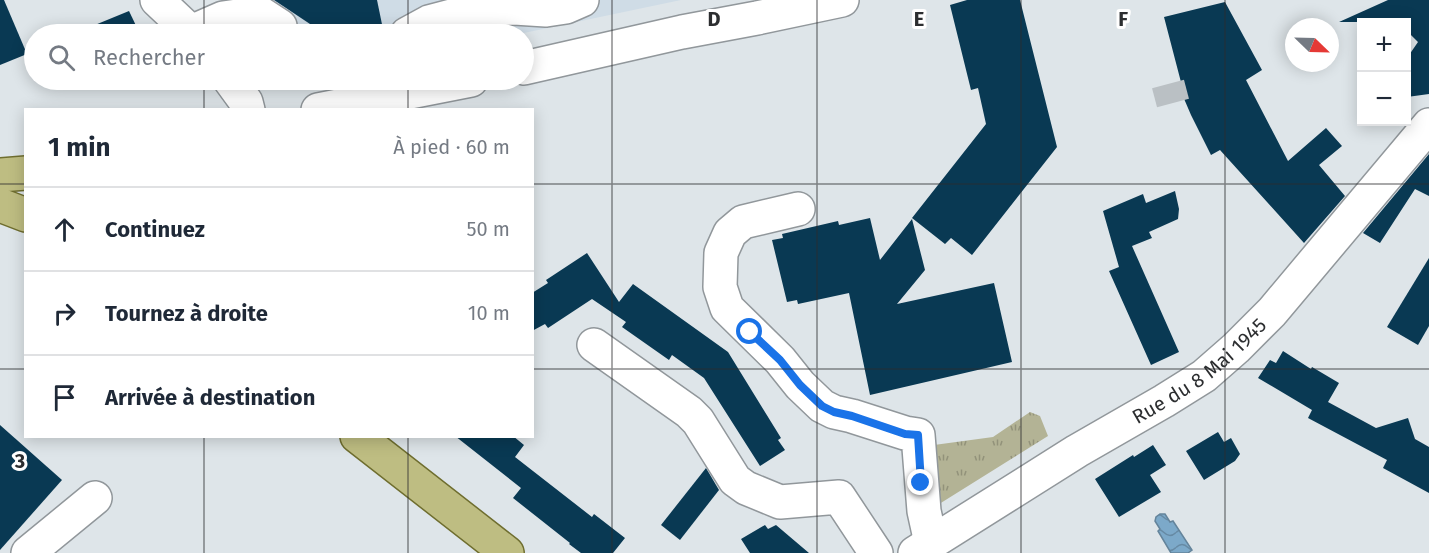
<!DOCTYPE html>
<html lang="fr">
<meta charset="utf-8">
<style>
:root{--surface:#fff;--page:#f2f2f3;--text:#1f2937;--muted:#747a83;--line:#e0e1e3}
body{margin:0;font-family:"Fira Sans",sans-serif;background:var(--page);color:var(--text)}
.controls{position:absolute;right:18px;top:18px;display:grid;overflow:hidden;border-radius:0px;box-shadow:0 3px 15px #0003}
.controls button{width:54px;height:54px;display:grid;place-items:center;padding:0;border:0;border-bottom:2px solid var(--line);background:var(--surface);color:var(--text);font:30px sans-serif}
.compass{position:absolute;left:1285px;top:18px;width:54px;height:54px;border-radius:50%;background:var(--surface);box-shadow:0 3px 15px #0003;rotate:113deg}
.stop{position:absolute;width:18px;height:18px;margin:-14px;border:4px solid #1a73e8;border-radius:50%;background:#fff}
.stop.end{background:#1a73e8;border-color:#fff;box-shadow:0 2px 6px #0008}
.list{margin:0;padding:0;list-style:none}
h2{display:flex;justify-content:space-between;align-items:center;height:78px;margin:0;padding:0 24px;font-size:26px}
h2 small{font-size:20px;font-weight:400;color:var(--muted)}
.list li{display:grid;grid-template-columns:39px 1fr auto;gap:18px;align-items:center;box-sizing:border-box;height:84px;padding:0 24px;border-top:2px solid var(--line)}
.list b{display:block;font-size:22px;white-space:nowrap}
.list em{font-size:20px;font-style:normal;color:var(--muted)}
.icon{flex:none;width:33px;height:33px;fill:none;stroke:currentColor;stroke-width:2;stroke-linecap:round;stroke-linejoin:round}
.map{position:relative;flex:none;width:1429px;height:553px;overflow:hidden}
.search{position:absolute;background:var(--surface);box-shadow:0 3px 15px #0003;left:24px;top:24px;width:510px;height:66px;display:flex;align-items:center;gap:15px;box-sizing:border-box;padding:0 21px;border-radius:33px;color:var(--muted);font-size:22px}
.panel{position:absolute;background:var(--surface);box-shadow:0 3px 15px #0003;left:24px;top:108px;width:510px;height:330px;border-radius:0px}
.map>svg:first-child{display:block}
.built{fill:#cfdce6}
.grass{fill:url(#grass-tufts)}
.water{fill:url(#water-waves);stroke:#64849b;stroke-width:1.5}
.building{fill:#093953}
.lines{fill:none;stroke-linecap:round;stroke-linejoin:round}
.minor-tunnel{stroke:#bac0c4;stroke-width:33;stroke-dasharray:33 16;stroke-linecap:butt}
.minor-casing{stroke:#91979b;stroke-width:36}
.major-casing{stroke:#6f6e2f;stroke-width:36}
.minor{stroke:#fff;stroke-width:33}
.major{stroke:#bebd82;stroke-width:33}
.route{stroke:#1a73e8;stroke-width:8}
.grid{fill:none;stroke:#2c2e30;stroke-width:1.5;stroke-opacity:0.55}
.labels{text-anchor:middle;stroke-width:6;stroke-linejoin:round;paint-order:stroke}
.street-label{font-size:20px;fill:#2c2e30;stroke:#fff}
.grid-label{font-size:20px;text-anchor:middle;font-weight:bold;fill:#2c2e30;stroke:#fff;stroke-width:6;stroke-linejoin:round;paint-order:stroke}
</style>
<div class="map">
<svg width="1429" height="553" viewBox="0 0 1429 553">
<defs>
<pattern id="grass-tufts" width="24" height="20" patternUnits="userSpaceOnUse" patternTransform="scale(1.5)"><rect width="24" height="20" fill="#b3b395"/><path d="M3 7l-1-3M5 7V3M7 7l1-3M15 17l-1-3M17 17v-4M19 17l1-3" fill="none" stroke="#92927a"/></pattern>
<pattern id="water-waves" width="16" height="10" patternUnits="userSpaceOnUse" patternTransform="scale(1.5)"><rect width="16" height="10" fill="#7ca9c9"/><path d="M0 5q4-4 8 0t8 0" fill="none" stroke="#668aa4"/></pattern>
</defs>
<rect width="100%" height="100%" fill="#dee5e9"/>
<g class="built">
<path d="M 219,0 L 681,0 L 519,34 L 243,34 L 241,12 Z"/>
<path d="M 261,80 L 312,80 L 271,88 Z"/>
</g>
<path class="grass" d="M 1030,412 L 1040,416 L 1048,436 L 936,506 L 934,445 L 993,437 Z"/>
<path class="water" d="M 1160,514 L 1165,514 L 1170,522 L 1173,521 L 1192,550 L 1188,553 L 1171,553 L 1158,531 L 1160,529 L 1155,521 L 1156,517 Z"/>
<g class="building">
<path d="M 0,0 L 4,0 L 27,54 L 0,65 Z"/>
<path d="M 274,0 L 377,0 L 384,34 L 325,34 Z"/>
<path d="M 967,0 L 1020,0 L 1057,147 L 972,255 L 951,238 L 945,244 L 912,218 L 986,124 L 978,88 L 971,90 L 950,5 Z"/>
<path d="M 1388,0 L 1429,0 L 1429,94 L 1407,97 L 1407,58 L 1418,42 L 1407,31 L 1407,22 L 1339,22 Z"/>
<path d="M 1225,2 L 1262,70 L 1246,80 L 1288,161 L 1326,128 L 1342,146 L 1319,165 L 1345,196 L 1304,243 L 1220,150 L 1211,155 L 1191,115 L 1179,87 L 1182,86 L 1164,17 Z"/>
<path d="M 129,11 L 140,34 L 73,34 Z"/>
<path d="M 1429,154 L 1429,196 L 1415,189 L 1380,243 L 1363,233 Z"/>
<path d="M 1175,191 L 1179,209 L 1178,219 L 1149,232 L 1152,238 L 1132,246 L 1179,352 L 1151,365 L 1109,271 L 1119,267 L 1103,211 L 1143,194 L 1146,203 Z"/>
<path d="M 870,218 L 880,260 L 912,219 L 925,270 L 897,304 L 994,283 L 1012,362 L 870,395 L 849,293 L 798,304 L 797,300 L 787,302 L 772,240 L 783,238 L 782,234 L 838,221 L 839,225 Z"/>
<path d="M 587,253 L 619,302 L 633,284 L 728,352 L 781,438 L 778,440 L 785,450 L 760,466 L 704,378 L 672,355 L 669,360 L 622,327 L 626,322 L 592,299 L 548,328 L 545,324 L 532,331 L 532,293 L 548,283 L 546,280 Z"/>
<path d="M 1429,258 L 1429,326 L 1418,345 L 1387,327 Z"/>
<path d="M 1283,351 L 1311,369 L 1312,367 L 1339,383 L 1328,402 L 1376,428 L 1408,418 L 1415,439 L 1429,447 L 1429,493 L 1383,468 L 1387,460 L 1308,418 L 1312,410 L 1258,378 L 1270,360 L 1276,363 Z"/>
<path d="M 0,425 L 62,480 L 0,550 Z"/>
<path d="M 1218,432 L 1224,442 L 1231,438 L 1240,454 L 1235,461 L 1204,480 L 1186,451 Z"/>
<path d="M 455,436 L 513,436 L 524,445 L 515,457 L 592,517 L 594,514 L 625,538 L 613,553 L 581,553 L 569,544 L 570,543 L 513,498 L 521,488 Z"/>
<path d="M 1153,445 L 1166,465 L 1150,475 L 1161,492 L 1119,517 L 1095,479 L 1133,455 L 1134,457 Z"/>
<path d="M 706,468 L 719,490 L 680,540 L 661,525 Z"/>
<path d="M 765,525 L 768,529 L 776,525 L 809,553 L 750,553 L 741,539 Z"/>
</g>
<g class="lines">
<path class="minor-tunnel" d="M 1168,84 L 1173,103"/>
<g class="minor-casing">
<g id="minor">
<path d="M 157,0 L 193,34"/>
<path d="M 191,32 L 223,18 L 260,13 L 280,26"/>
<path d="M 407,34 L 429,22 L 474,10 L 514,8 L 546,10 L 566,7 L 582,0"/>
<path d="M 524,68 L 682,32 L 757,18 L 842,0"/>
<path d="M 230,80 L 246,102 L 248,110"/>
<path d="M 318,110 L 471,80"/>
<path d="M 798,209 L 743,222 L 730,233 L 721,253 L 720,287 L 727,308 L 780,360 L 800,385 L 822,406 L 834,412 L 852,416 L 905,433 L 918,435 L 924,511 L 931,543"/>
<path d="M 594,345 L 689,412 L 698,421 L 735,480 L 746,488 L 780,502 L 839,497 L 876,553"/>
<path d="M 28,553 L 95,498"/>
<path id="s1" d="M 915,553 L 1077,451 L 1164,401 L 1204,376 L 1236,348 L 1272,312 L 1429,125"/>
</g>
</g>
<g class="major-casing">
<g id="major">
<path d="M 0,175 L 26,173"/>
<path d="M 0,205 L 26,215"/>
<path d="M 357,436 L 507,553"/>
</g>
</g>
<use href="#minor" class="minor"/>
<use href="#major" class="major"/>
</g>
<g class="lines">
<path class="route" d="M 750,332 L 780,360 L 800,385 L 822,406 L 834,412 L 852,416 L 905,434 L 918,435 L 921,483"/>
</g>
<path class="grid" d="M 204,0 L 204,34M 408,0 L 408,34M 612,0 L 612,553M 817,0 L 817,553M 1021,0 L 1021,553M 1225,0 L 1225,553M 204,80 L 204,110M 408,80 L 408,110M 0,184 L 26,184M 532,184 L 1429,184M 0,369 L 26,369M 532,369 L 1429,369M 204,436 L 204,553M 408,436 L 408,553"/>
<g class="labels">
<g class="street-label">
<text dy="7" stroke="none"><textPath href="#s1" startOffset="338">Rue du 8 Mai 1945</textPath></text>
</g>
</g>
<g class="grid-label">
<text x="714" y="26">D</text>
<text x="919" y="26">E</text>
<text x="1123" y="26">F</text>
<text x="20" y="468">3</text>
</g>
</svg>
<div class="controls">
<button>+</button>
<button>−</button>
</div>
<svg class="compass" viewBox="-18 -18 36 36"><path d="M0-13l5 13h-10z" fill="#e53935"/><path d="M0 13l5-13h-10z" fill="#747a83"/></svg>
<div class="stop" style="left:750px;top:332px"></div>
<div class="stop end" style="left:921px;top:483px"></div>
<div class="search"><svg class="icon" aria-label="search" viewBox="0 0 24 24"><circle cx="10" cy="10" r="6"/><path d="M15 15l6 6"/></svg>Rechercher</div>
<section class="panel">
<h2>1 min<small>À pied · 60 m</small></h2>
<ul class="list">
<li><svg class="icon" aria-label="ahead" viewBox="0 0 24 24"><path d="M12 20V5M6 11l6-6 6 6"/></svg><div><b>Continuez</b></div><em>50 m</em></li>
<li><svg class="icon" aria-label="right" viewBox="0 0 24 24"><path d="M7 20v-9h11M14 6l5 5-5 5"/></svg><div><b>Tournez à droite</b></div><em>10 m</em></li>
<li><svg class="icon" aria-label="arrive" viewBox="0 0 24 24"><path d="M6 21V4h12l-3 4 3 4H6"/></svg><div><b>Arrivée à destination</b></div></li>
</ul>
</section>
</div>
